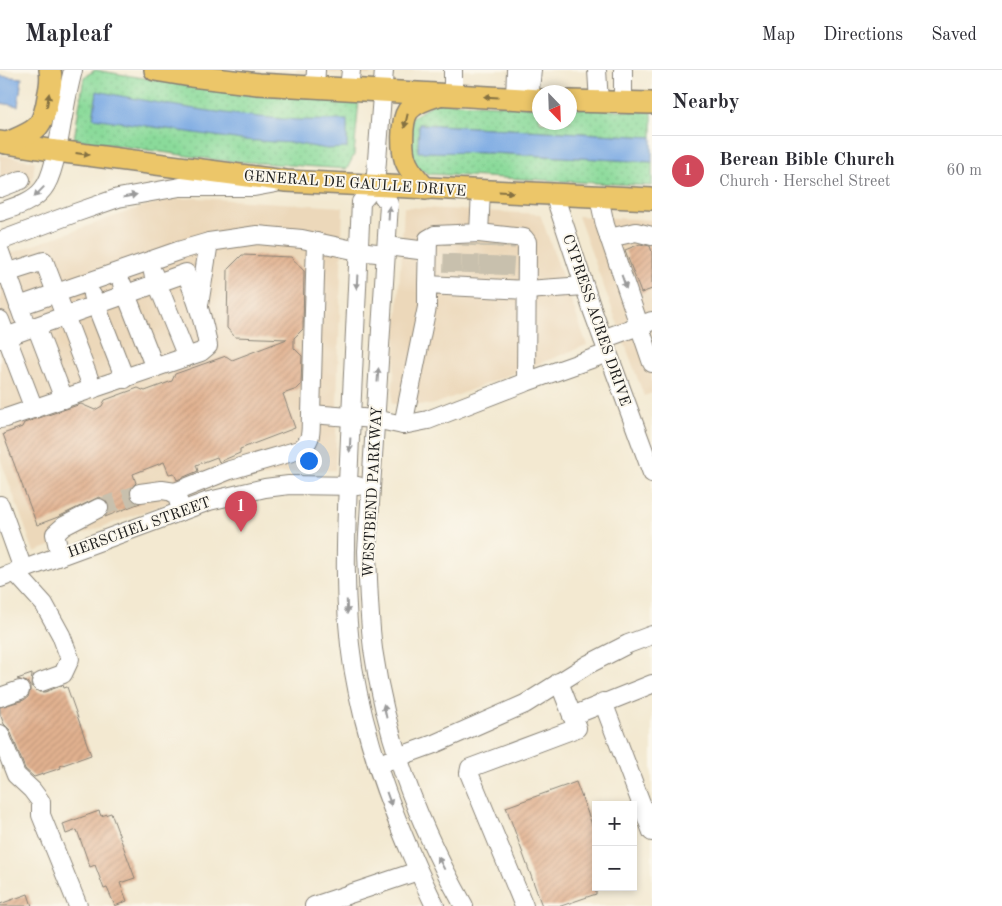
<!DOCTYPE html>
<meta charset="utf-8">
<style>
:root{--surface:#fff;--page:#f2f2f3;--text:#2b2b33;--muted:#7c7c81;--line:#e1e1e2;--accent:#d1495b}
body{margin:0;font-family:"Old Standard TT",serif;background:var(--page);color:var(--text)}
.controls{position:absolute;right:15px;bottom:15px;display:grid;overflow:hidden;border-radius:0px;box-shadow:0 2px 8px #0003}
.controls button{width:45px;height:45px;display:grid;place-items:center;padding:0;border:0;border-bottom:1px solid var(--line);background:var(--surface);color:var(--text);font:25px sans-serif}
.compass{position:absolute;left:532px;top:15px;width:45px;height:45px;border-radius:50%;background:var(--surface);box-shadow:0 2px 8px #0003;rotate:157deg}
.you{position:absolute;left:308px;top:390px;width:18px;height:18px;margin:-12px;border:4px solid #fff;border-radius:50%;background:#1a73e8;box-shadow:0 0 0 8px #1a73e833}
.badge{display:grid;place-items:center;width:32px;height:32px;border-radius:50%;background:var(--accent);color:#fff;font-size:16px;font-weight:700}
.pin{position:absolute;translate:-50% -41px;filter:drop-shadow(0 1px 2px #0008)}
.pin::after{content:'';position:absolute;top:26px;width:18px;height:15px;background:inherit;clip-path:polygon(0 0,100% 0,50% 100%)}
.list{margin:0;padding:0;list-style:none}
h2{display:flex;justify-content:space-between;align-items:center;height:65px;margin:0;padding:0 20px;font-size:21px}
h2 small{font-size:16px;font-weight:400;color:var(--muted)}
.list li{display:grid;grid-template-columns:32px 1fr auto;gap:15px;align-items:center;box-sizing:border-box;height:70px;padding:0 20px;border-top:1px solid var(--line)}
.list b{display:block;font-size:19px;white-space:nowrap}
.list p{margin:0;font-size:16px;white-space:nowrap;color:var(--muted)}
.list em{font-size:16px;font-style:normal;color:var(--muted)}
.map{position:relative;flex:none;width:652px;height:836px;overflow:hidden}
header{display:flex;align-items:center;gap:30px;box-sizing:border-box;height:70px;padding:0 25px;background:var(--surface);border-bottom:1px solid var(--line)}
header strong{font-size:24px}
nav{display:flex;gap:28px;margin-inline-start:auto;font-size:18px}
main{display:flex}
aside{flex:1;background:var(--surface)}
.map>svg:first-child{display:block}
.built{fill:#ecd8ba}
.grass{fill:url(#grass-dots);stroke:#537b5b}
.water{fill:#78a8e3;stroke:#4a6280}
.building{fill:url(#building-hatch)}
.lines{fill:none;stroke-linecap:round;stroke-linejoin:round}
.minor-tunnel{stroke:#c8c0ad;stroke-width:18;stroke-dasharray:18 9;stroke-linecap:butt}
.minor-casing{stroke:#888276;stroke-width:20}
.major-casing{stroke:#888276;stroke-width:24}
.minor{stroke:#fff;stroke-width:18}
.major{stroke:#ecc669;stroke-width:21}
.oneway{fill:#847142}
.oneway2{fill:#999}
.labels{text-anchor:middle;stroke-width:4;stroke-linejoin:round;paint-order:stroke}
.street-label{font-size:15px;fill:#1c1c1c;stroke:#fbf7ec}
</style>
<header>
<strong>Mapleaf</strong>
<nav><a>Map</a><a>Directions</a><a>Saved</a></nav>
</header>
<main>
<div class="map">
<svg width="652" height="836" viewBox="0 0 652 836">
<defs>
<pattern id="grass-dots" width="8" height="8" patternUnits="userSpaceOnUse" patternTransform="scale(1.25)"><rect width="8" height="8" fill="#8ada9a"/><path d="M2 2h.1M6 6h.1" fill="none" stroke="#76ba84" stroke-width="1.8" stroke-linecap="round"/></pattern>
<pattern id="building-hatch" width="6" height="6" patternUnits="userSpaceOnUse" patternTransform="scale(1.25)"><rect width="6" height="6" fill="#e1b18f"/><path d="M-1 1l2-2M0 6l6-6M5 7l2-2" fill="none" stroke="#c0987b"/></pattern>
</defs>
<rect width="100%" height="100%" fill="#fbf7ec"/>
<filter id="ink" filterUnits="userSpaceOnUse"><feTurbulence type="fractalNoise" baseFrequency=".02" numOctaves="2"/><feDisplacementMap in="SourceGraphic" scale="10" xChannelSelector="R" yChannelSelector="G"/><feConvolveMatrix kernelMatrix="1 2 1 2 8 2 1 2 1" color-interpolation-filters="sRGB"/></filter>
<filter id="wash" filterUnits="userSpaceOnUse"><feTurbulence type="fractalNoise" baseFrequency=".0096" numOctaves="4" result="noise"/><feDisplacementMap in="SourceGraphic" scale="20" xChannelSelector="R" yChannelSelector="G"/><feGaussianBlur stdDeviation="1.12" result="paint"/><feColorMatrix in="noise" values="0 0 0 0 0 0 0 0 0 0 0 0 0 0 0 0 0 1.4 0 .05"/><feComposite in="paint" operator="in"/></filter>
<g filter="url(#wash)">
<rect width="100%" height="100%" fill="#f3e9d1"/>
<g class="built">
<path d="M 284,0 L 370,0 L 370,5 L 369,5 Z"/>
<path d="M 0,85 L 35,91 L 32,114 L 0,127 Z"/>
<path d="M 198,128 L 343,137 L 335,400 L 281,403 L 208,418 L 34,482 L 0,388 L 0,187 L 141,137 L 173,129 Z"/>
<path d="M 404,137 L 540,144 L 587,275 L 432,335 L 392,334 Z"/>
<path d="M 578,146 L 652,150 L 652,323 L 644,326 Z"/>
</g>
<g class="grass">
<path d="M 95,0 L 241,24 L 359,30 L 354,85 L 347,99 L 215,90 L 74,69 L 84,7 Z"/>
<path d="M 436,32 L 539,37 L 540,52 L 570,52 L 570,38 L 652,42 L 652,67 L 419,54 L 418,81 L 491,83 L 652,92 L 652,116 L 430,104 L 416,98 L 410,85 L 411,48 Z"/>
</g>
<g class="water">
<path d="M 0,6 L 22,8 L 18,36 L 0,33 Z"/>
<path d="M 97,21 C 158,34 220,44 282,49 C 304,51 326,50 347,50 L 347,78 L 327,79 L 293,73 L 242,70 L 93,48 Z"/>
<path d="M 419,54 L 652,67 L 652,92 L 491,83 L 418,82 Z"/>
</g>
<g id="blocks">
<g class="building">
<path d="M 640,174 L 650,176 L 652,182 L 652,219 L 641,223 L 625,180 Z"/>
<path d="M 242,185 L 291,187 L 304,201 L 303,259 L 294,268 L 294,278 L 302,286 L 301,315 L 297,319 L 283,324 L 295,358 L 240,379 L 240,383 L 219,392 L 217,387 L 196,395 L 198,401 L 177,410 L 174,403 L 169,404 L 164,392 L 133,404 L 136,413 L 130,419 L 130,425 L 132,430 L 140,433 L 105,447 L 110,439 L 109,434 L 104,429 L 99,427 L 58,447 L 37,455 L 3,364 L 22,357 L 24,353 L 81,334 L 95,340 L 102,336 L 105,330 L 138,318 L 145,321 L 172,311 L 175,304 L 226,286 L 232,290 L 287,269 L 235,267 L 227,258 L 228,199 Z"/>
<path d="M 32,604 L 31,616 L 39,622 L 45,622 L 63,615 L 64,618 L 67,617 L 91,685 L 60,696 L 61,698 L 34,707 L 25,699 L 10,660 L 4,654 L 0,644 L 0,637 L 24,630 L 28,627 L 30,621 L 30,616 L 27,612 L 17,609 Z"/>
<path d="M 576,712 L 596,765 L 596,824 L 561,836 L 542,836 L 506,737 Z"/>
<path d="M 99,741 L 101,746 L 111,743 L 135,808 L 120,813 L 127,831 L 115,836 L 107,818 L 104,819 L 95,795 L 90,797 L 77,760 L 66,764 L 63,754 Z"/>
<path d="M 28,824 L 32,836 L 0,836 L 0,834 Z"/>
</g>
</g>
</g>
<g filter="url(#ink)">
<use href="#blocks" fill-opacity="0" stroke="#888276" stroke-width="1"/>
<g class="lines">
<g class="minor-tunnel">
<path d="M 452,202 L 453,173"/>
<path d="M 470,203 L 471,174"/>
<path d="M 488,204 L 489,175"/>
<path d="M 504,205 L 506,176"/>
<path d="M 99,438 L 140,423"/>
</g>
<g class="minor-casing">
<g id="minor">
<path d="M 384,0 L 375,116 L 361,132 C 357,211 354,289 350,367 C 347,443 341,521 353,597 C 367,681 398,760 435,836"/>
<path d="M 597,0 L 599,32"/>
<path d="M 623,0 L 623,32"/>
<path d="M 315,17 L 316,0"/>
<path d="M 349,19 L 351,0"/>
<path d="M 453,24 L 453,0"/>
<path d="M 515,28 L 516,0"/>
<path d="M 529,29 L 532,0"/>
<path d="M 375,116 L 389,134 L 367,481 C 368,514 369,547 373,579 C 386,671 419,756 464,836"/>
<path d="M 0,118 L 21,110"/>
<path d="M 554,124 L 593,242 L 652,403"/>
<path d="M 599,127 L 605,155 L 652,293"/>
<path d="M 0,142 C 15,137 33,132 43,119 C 56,103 60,58 65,37 C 67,25 70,12 73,0"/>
<path d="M 479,163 L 524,168 L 527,172 L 526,312"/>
<path d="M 609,168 L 636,162 L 652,166"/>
<path d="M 0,171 L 75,143 L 118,128 L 180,117 L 254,117 L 276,113"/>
<path d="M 316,172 L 311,344 L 375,349 L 403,355 L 428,350 L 526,312 L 608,283"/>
<path d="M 387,176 L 427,181"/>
<path d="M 0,182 L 23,247"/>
<path d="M 153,203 L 187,287"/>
<path d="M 0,205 L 44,191 L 93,319"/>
<path d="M 122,214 L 155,298"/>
<path d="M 427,215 L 428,169 L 435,165 L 479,163 L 481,121"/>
<path d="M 92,225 L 125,309"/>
<path d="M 199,235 L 209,172"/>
<path d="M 19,236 L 178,181 L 209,172 L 257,165 L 302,169 L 358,181 L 386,184"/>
<path d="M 0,250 L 34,339"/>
<path d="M 36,256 L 64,329"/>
<path d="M 0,269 L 186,203 C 196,228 204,250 208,276 L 201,282 L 6,348 L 0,349"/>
<path d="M 603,269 L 652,251"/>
<path d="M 403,355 L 427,237 L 427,215 L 527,220 L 584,216"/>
<path d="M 140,423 L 162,420 L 175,422"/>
<path d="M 0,435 L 23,499"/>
<path d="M 182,441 L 175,422 L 230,400 L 299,380 C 314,370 310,360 311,344"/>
<path d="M 60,486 L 55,464 L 64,456 L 99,438"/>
<path d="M 15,502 L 44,534 L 61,565 L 70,589 L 63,604 L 41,612"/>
<path d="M 0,508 L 209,431 L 265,418 L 289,415 L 358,416"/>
<path d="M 0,627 L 20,620"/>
<path d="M 603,632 L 652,762"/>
<path d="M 572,646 L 652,614"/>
<path d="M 0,664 L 16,705 L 32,720 L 41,732 L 41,745 L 78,836"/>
<path d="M 387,691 L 434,674 L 525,634 L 587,595 L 628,574 L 652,565"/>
<path d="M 314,836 L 418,801"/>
<path d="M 524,836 L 469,703 L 470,698 L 577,658 L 559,612"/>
</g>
</g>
<g class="major-casing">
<g id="major">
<path d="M 155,0 L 191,6 L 258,14 L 540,30"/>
<path d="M 570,31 L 652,33"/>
<path d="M 0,72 L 57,81 L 286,111 L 652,129"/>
<path d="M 7,73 C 35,61 43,60 48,27 C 50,18 52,10 50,0"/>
<path d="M 426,119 C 419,111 411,103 407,94 C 401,83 401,51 408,41 C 415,32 429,28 439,25"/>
</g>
</g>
<use href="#minor" class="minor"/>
<use href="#major" class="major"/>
</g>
<defs><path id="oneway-solid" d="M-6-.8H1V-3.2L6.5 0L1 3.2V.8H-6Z" transform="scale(1.25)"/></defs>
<g class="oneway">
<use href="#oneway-solid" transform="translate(491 27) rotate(-176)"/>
<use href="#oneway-solid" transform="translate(48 30) rotate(-81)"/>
<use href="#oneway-solid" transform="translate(406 51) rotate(103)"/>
<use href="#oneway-solid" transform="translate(83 84) rotate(7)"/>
<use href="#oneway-solid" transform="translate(506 122) rotate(3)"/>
</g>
<g class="oneway2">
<use href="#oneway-solid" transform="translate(39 122) rotate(134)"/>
<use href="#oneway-solid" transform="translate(130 126) rotate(-12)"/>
<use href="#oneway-solid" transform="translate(389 143) rotate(-87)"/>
<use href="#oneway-solid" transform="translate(357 212) rotate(93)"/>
<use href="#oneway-solid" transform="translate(624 212) rotate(71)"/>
<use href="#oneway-solid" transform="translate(378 305) rotate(-86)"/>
<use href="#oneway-solid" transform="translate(350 375) rotate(93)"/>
<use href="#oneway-solid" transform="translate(347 537) rotate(88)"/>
<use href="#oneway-solid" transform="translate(385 641) rotate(-102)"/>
<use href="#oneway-solid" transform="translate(389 729) rotate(70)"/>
<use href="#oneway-solid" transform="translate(441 793) rotate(-118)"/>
</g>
</g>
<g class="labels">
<g class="street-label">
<text transform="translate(355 113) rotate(4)" y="5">GENERAL DE GAULLE DRIVE</text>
<text transform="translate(597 250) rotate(71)" y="5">CYPRESS ACRES DRIVE</text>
<text transform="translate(372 422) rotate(-87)" y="5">WESTBEND PARKWAY</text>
<text transform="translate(139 457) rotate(-20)" y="5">HERSCHEL STREET</text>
</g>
</g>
</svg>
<div class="controls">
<button>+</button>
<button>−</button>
</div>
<svg class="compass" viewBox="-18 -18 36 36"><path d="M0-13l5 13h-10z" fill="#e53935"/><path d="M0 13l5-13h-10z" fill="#7c7c81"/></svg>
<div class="you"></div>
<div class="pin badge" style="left:241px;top:462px">1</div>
</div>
<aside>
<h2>Nearby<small></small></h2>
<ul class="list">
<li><span class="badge">1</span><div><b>Berean Bible Church</b><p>Church · Herschel Street</p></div><em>60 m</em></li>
</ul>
</aside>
</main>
